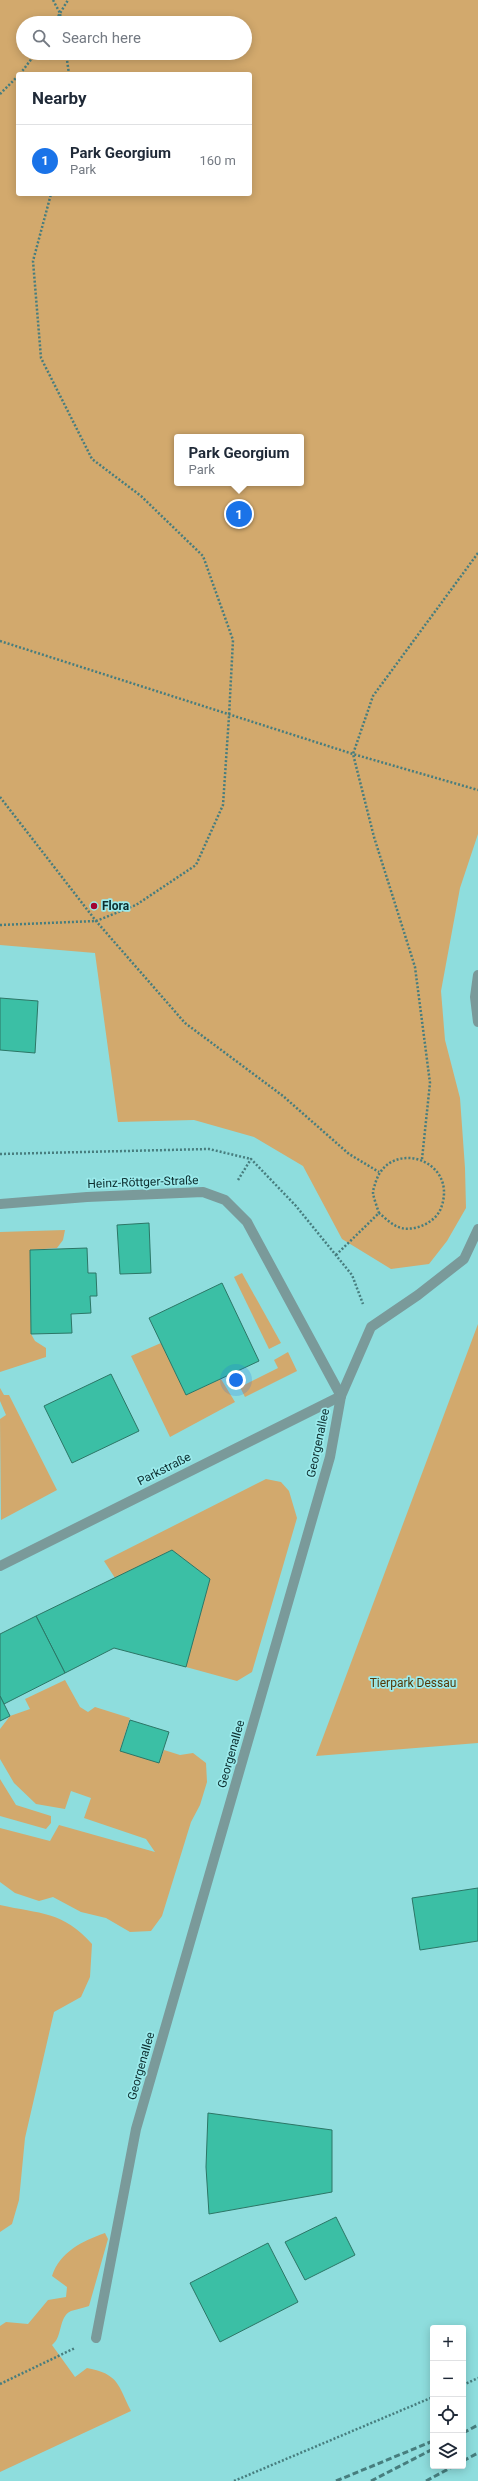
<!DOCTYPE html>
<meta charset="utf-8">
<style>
:root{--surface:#fff;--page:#f2f2f3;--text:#1f2937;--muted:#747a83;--line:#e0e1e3;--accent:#1a73e8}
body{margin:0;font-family:Roboto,sans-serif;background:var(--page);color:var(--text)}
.controls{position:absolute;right:12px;bottom:12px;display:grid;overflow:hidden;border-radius:4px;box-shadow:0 2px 10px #0003}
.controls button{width:36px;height:36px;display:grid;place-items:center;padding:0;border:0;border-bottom:1px solid var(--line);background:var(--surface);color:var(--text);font:20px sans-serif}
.you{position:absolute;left:236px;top:1380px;width:14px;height:14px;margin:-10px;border:3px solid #fff;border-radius:50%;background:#1a73e8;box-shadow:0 0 0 6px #1a73e833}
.badge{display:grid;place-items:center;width:26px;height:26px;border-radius:50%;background:var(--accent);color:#fff;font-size:13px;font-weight:700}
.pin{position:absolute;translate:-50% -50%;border:2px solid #fff;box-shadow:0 1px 4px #0006}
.popup{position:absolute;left:174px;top:434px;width:130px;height:52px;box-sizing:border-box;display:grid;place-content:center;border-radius:4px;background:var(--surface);filter:drop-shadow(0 1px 3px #0005);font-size:13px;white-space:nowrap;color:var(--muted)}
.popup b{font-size:15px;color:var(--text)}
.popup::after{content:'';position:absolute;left:50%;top:100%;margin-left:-8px;border:8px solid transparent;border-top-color:var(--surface)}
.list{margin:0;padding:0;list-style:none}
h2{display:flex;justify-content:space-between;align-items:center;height:52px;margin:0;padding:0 16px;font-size:17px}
h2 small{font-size:13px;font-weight:400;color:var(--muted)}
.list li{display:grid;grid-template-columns:26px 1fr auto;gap:12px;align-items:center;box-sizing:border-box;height:72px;padding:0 16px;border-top:1px solid var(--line)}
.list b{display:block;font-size:15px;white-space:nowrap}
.list p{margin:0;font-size:13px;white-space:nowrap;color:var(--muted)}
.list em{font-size:13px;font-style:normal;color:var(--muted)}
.icon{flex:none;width:22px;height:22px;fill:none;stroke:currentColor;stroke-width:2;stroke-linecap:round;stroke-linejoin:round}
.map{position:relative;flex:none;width:478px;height:2481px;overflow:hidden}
.search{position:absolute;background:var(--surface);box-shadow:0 2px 10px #0003;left:16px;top:16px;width:236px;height:44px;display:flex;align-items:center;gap:10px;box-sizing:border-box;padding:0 14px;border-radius:22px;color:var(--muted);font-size:15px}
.panel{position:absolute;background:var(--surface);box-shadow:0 2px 10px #0003;left:16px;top:72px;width:236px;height:124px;border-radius:4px}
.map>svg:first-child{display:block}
.green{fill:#d2a96d;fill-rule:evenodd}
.building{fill:#3bbfa5;stroke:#2c7666}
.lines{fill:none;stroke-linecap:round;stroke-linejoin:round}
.path{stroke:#477d7e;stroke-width:2.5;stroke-dasharray:2 2;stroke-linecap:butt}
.minor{stroke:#7a9a9a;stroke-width:10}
.rail{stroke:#477e7e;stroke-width:3;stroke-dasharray:6 3;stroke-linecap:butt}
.poi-dot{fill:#a20332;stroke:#9beaeb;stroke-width:1.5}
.labels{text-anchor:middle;stroke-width:3.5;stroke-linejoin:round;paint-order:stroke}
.poi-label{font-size:12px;font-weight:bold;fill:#0c2e2f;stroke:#9beaeb;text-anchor:start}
.street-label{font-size:12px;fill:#0c2e2f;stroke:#9beaeb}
.park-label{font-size:12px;fill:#553908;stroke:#9beaeb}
</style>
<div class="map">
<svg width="478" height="2481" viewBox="0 0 478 2481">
<rect width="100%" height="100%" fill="#8edddd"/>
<g class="green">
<path d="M 0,0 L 478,0 L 478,834 L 460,888 L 441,991 L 445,1040 L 460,1098 L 465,1168 L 466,1208 L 447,1241 L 429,1264 L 391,1269 L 342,1239 L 303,1166 L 254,1137 L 194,1120 L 118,1122 L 95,953 L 0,945 ZM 23,23 L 245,23 L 245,53 L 23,53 ZM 18,74 L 250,74 L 250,194 L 18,194 ZM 177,437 L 301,437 L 301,483 L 177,483 Z"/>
<path d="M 65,1230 L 63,1240 L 57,1248 L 30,1250 L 31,1334 L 35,1341 L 46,1348 L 46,1357 L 0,1372 L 0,1232 Z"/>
<path d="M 242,1273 L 281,1343 L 269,1349 L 234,1277 Z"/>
<path d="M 478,1324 L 478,1743 L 316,1756 Z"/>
<path d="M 161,1343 L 186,1395 L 221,1379 L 235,1402 L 170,1437 L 131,1356 Z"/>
<path d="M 288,1352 L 297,1371 L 245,1397 L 240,1387 L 278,1368 L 274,1360 Z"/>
<path d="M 0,1388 L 4,1395 L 9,1395 L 57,1490 L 1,1520 L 0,1419 L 6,1415 L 0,1401 Z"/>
<path d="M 266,1479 L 281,1482 L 289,1491 L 297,1518 L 252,1672 L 237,1681 L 186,1667 L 210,1579 L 172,1550 L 115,1578 L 104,1561 Z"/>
<path d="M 65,1680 L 80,1707 L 88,1712 L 95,1707 L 130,1718 L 120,1750 L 159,1763 L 164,1750 L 180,1755 L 193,1753 L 206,1763 L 207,1782 L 200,1805 L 191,1822 L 162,1916 L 151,1931 L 130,1932 L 106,1918 L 81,1912 L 53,1897 L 39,1901 L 15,1893 L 0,1882 L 0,1828 L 50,1841 L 59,1825 L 155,1852 L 146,1839 L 84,1818 L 91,1798 L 71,1791 L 65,1809 L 36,1804 L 14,1783 L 0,1759 L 0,1729 L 10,1716 L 30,1709 L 25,1699 Z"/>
<path d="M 0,1779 L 16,1805 L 51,1816 L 51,1823 L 46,1829 L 0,1816 Z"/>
<path d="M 0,1905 C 40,1914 63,1911 92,1944 L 90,1977 L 81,1997 L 54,2012 L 25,2138 L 19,2200 L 12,2224 L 0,2232 Z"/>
<path d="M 105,2233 L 108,2239 L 89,2306 C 84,2308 77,2309 71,2311 C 58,2317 63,2337 52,2345 L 75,2377 L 87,2368 C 119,2374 118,2385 131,2411 L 0,2472 L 0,2326 L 6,2322 L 28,2324 L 48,2300 L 66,2297 L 67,2287 L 52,2276 C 60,2252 82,2241 105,2233 Z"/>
</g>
<g class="building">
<path d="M 0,998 L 38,1001 L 35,1053 L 0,1050 Z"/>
<path d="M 149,1223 L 151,1273 L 120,1274 L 117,1225 Z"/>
<path d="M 87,1248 L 88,1273 L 96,1273 L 97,1296 L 90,1296 L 91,1313 L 71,1314 L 72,1333 L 31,1334 L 30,1250 Z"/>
<path d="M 222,1283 L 259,1361 L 186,1395 L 149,1318 Z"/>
<path d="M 111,1374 L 139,1431 L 72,1463 L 44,1406 Z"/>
<path d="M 172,1550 L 210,1579 L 186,1667 L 114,1648 L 65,1673 L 36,1616 Z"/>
<path d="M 36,1616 L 65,1673 L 4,1704 L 0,1696 L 0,1634 Z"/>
<path d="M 0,1696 L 10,1716 L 0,1721 Z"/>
<path d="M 130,1720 L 169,1732 L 159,1763 L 120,1751 Z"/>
<path d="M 478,1888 L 478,1941 L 420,1950 L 412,1898 Z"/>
<path d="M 208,2113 L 332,2130 L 332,2192 L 209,2214 L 206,2167 Z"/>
<path d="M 336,2217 L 355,2255 L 305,2280 L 285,2242 Z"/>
<path d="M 268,2243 L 298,2302 L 220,2342 L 190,2283 Z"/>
</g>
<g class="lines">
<g class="path">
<path d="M 53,0 L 60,13 L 61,23"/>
<path d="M 54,23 L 68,0"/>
<path d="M 66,53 L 69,74"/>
<path d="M 20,74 L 36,53"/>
<path d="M 0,94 L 18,76"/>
<path d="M 0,641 L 353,754 L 478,790"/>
<path d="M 0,797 L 96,921 L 185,1023 L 283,1096 L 349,1154 L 379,1172"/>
<path d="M 0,925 L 96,921 L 136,905 L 196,865 L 223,805 L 229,716 L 233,640 L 203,556 L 141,496 L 92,459 L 41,358 L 33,261 L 51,194"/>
<path d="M 0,1154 L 209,1149 L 251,1159"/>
<path d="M 422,1159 L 430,1083 L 415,967 L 374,837 L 353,754 L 373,696 L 478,553"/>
<path d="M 238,1180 L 251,1159 L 296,1206 L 352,1275 L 363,1304"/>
<path d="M 336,1255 L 379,1213 C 377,1207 374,1199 373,1193 C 373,1189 375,1185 376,1181 C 391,1138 459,1160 441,1208 C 436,1223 411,1234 396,1226 C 390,1223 384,1217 379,1213"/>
<path d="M 0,2384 L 75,2348"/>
<path d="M 463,2385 L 478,2378"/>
<path d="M 234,2481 L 433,2397"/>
</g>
<g class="minor">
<path d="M 478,975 L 475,997 L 478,1022"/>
<path d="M 0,1204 L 87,1197 L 203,1192 L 225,1200 L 247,1222 L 341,1396"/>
<path d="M 0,1566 L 341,1396"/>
<path d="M 96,2338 L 136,2129 L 330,1457 L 341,1396 L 371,1327 L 418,1295 L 464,1259 L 478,1229"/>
</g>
<g class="rail">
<path d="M 463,2433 L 478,2425"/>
<path d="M 463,2461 L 478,2453"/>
<path d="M 336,2481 L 433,2441"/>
<path d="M 371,2481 L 433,2449"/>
<path d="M 426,2481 L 454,2466"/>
</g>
</g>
<circle class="poi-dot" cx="94" cy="906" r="4"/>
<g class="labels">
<g class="poi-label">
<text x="102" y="910">Flora</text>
</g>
<g class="street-label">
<text transform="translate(143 1182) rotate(-2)" y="4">Heinz-Röttger-Straße</text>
<text transform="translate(318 1443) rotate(-78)" y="4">Georgenallee</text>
<text transform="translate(164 1469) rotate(-27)" y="4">Parkstraße</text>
<text transform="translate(231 1754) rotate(-74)" y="4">Georgenallee</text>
<text transform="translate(141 2066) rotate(-74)" y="4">Georgenallee</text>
</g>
<g class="park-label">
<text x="413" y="1687">Tierpark Dessau</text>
</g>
</g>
</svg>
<div class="controls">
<button>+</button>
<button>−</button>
<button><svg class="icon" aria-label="locate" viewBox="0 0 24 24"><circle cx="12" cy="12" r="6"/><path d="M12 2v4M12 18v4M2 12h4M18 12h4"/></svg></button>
<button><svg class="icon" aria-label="layers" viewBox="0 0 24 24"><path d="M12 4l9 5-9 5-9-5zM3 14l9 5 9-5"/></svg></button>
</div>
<div class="you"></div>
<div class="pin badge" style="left:239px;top:514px">1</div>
<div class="popup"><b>Park Georgium</b>Park</div>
<div class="search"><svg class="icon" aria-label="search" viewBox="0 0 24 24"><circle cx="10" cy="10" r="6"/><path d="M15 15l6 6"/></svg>Search here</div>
<section class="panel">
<h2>Nearby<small></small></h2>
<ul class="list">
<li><span class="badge">1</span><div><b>Park Georgium</b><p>Park</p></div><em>160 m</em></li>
</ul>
</section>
</div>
